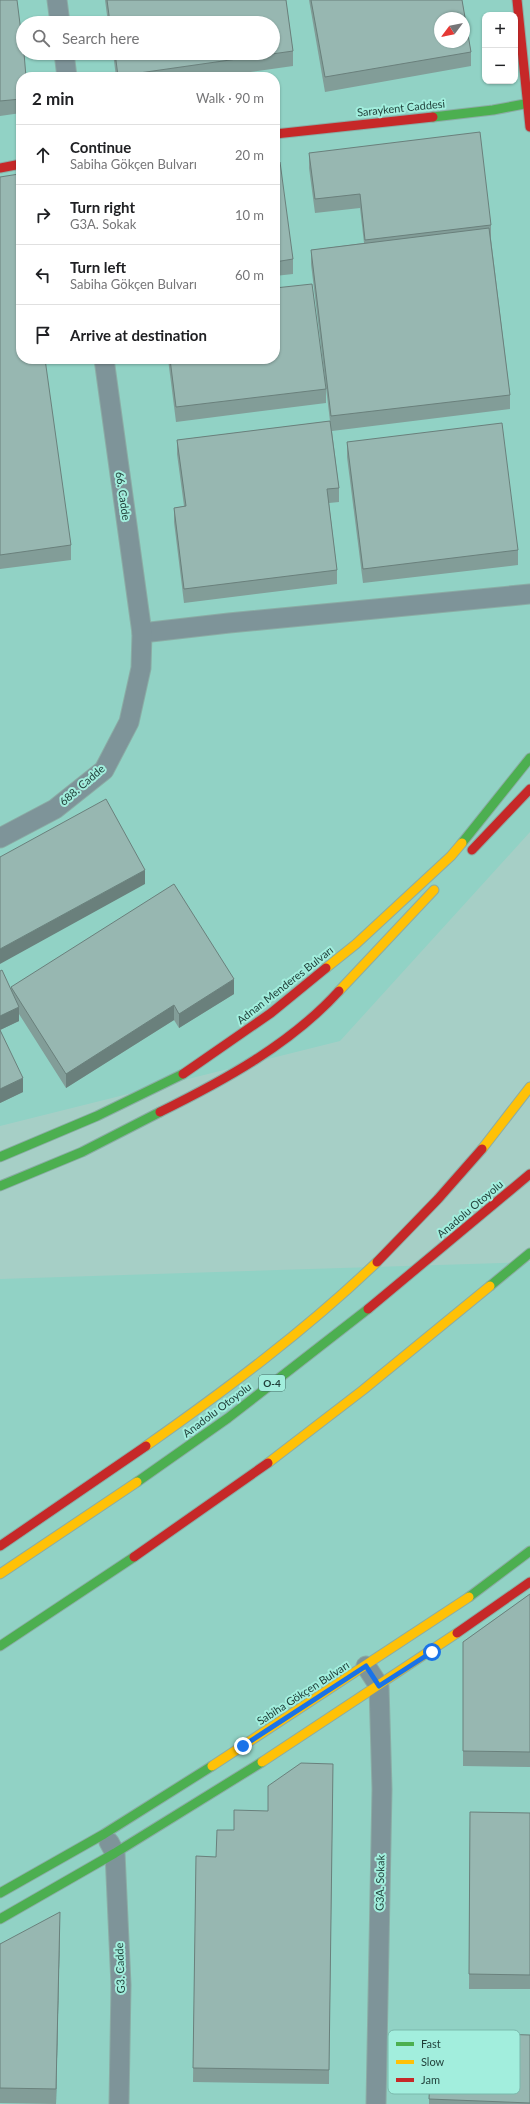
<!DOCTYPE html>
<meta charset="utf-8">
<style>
:root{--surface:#fff;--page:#f6f6f6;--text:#202124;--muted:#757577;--line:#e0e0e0}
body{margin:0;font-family:Lato,sans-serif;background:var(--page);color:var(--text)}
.controls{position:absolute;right:12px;top:12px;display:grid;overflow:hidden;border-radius:8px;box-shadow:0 1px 3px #0004}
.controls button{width:36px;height:36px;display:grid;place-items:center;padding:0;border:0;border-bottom:1px solid var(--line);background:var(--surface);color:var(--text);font:20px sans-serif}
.compass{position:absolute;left:434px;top:12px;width:36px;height:36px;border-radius:50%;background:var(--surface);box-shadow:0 1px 3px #0004;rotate:238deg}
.stop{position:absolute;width:12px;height:12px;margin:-9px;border:3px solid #1a73e8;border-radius:50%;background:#fff}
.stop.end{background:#1a73e8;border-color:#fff;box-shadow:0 1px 4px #0008}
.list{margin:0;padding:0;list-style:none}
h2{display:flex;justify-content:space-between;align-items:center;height:52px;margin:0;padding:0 16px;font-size:17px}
h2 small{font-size:13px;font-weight:400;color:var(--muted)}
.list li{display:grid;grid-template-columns:26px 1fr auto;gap:12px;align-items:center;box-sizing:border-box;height:60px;padding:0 16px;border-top:1px solid var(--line)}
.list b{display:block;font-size:15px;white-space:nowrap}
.list p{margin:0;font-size:13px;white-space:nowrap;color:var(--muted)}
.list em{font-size:13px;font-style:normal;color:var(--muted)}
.icon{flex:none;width:22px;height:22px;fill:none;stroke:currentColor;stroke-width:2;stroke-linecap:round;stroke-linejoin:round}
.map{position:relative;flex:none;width:530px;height:2104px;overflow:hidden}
.search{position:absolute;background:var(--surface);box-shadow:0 1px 3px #0004;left:16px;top:16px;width:264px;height:44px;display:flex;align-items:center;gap:10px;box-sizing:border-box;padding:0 14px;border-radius:22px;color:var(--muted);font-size:15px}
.panel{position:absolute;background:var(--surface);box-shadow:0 1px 3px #0004;left:16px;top:72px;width:264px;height:292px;border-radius:16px}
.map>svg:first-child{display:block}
.built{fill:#91d2c5;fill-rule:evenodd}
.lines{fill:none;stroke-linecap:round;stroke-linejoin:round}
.street-casing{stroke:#8baca5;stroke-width:21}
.fast-casing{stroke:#8baca5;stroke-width:11}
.slow-casing{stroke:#8baca5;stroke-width:11}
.jam-casing{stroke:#8baca5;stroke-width:11}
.street{stroke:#7e9499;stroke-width:19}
.fast{stroke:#4caf50;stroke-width:9}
.slow{stroke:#ffc107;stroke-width:9}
.jam{stroke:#c62828;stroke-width:9}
.wall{fill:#829d98}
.shaded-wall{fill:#6a807c}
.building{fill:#97b7b1;stroke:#6a807c;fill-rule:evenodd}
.route{stroke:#1a73e8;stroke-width:5}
.labels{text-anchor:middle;stroke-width:4;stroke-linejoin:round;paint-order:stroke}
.shield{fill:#a2eedd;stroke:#46736a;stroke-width:1}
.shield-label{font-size:10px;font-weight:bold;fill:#1f3e38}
.street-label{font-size:11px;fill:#1f3e38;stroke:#a2eedd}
.key{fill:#a2eedd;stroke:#7bb9ac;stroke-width:1}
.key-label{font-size:11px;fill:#1f3e38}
</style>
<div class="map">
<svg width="530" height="2104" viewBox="0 0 530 2104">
<rect width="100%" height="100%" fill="#a6cfc6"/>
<g class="built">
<path d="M 0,0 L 530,0 L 530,832 L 340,1041 L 0,1126 ZM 485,15 L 515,15 L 515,81 L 485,81 ZM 440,18 L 464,18 L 464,42 L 440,42 ZM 23,23 L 273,23 L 273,53 L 23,53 ZM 21,77 L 275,77 L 275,359 L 21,359 Z"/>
<path d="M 530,1262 L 530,2104 L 0,2104 L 0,1279 Z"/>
</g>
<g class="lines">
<g class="street-casing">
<g id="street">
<path d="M 57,0 L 60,23"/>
<path d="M 64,53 L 67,77"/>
<path d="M 142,633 L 229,623 L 530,594"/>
<path d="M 0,838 L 55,809 L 104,770 L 129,722 L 141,668 L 142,633 L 104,359"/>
<path d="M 366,1666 L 379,1686 L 382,1789 L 376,2104"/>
<path d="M 109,1842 L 115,1853 L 121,1985 L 119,2104"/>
</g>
</g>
<g class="fast-casing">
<g id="fast">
<path d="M 433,117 L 493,110 L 530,103"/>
<path d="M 462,843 L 530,758"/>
<path d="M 0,1157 L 97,1116 L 183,1074"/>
<path d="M 0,1186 L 82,1152 L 160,1112"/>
<path d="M 490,1286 L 530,1253"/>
<path d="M 137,1482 L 228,1418 L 368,1309"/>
<path d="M 469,1597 L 530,1551"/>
<path d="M 0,1646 L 134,1557"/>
<path d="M 0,1893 L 104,1834 L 212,1766"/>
<path d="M 0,1919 L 115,1853 L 262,1762"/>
</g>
</g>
<g class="slow-casing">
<g id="slow">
<path d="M 326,968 L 356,944 L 451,856 L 462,843"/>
<path d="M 339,991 L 434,890"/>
<path d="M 482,1149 L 530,1087"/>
<path d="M 146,1446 C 227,1389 306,1330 377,1262"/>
<path d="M 268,1463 L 363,1390 L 490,1286"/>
<path d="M 0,1574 L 137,1482"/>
<path d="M 262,1762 L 457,1633"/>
<path d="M 212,1766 L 469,1597"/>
</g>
</g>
<g class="jam-casing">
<g id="jam">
<path d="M 517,0 L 530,127"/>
<path d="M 275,134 L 433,117"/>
<path d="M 0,168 L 21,164"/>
<path d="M 472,850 L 530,789"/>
<path d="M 183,1074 L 271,1013 L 326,968"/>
<path d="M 160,1112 C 223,1081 291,1044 339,991"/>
<path d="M 377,1262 L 438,1199 L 482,1149"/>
<path d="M 368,1309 L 530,1174"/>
<path d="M 0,1546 L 146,1446"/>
<path d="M 134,1557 L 268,1463"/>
<path d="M 457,1633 L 530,1582"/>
</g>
</g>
<use href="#street" class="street"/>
<use href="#fast" class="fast"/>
<use href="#slow" class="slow"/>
<use href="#jam" class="jam"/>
</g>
<g class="wall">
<path d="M 0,0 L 21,77 L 21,113 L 0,116 Z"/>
<path d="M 105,0 L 286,0 L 293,51 L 293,66 L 214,77 L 116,77 L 113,53 L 273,53 L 273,23 L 108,23 Z"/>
<path d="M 309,0 L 462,0 L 471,52 L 471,66 L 325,92 Z"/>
<path d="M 309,153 L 491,225 L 491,239 L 510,395 L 510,409 L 332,431 L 339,488 L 339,502 L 329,503 L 337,570 L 337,584 L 184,603 L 174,522 L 174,508 L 184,506 L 177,454 L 177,440 L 330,421 L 311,264 L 311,250 L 364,243 L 360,208 L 315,213 L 309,168 Z"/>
<path d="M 275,162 L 293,259 L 293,274 L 275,276 Z"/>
<path d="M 0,177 L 71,545 L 71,560 L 0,569 Z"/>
<path d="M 168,359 L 275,359 L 326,389 L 326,403 L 176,422 Z"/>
<path d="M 347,442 L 518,550 L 518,565 L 363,583 L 347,457 Z"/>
<path d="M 0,971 L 11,990 L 11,987 L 234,994 L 179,1028 L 174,1020 L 66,1088 L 19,1014 L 19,1021 L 0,1030 L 23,1092 L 0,1103 Z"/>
<path d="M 530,1594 L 530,1767 L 463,1766 L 463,1642 Z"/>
<path d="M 333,1764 L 329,2084 L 193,2082 L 196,1856 L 216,1857 L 234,1830 L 268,1811 Z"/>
<path d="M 470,1812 L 530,1813 L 530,1989 L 469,1989 Z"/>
<path d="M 60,1926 L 56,2104 L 0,2103 L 0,1944 Z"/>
<path d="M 530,2035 L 530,2104 L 429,2104 L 429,2099 Z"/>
</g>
<g class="shaded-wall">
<path d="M 145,870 L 145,884 L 0,964 L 0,949 Z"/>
<path d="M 234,979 L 234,994 L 179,1028 L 179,1014 Z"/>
<path d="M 174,1005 L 174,1020 L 66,1088 L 66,1074 Z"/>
<path d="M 19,1007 L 19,1021 L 0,1030 L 0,1016 Z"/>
<path d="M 23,1078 L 23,1092 L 0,1103 L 0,1089 Z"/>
<path d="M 60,1912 L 60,1926 L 56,2104 L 56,2089 Z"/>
</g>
<g class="building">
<path d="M 0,0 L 17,0 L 23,48 L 23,53 L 24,53 L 26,77 L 21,77 L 21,99 L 0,101 Z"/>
<path d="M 107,0 L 286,0 L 293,51 L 118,76 L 115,53 L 273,53 L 273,23 L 110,23 Z"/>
<path d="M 311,0 L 462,0 L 471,52 L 325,77 ZM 440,18 L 464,18 L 464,42 L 440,42 Z"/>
<path d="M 480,132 L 491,225 L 365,240 L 360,194 L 315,199 L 309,153 Z"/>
<path d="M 275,162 L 280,162 L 293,259 L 275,262 Z"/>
<path d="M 19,174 L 21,187 L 21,359 L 45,359 L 71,545 L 0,555 L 0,177 Z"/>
<path d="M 489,228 L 510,395 L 331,416 L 311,250 Z"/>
<path d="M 312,284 L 326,389 L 176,407 L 170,359 L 275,359 L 275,288 Z"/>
<path d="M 330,421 L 339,488 L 327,489 L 337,570 L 184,589 L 174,508 L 186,506 L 177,440 Z"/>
<path d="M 502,423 L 518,550 L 363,569 L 347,442 Z"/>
<path d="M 106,799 L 145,870 L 0,949 L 0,857 Z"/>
<path d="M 174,884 L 234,979 L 179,1014 L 174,1005 L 66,1074 L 11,987 Z"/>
<path d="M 2,970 L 19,1007 L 0,1016 L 0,971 Z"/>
<path d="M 0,1030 L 23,1078 L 0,1089 Z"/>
<path d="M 530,1594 L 530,1752 L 463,1751 L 463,1642 Z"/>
<path d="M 301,1763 L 333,1764 L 329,2070 L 193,2068 L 196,1856 L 216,1857 L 217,1830 L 234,1830 L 234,1810 L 268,1811 L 268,1786 Z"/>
<path d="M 470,1812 L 530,1813 L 530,1975 L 469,1974 Z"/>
<path d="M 60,1912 L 56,2089 L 0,2088 L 0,1944 Z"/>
<path d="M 432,2032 L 530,2035 L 530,2103 L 429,2099 Z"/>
</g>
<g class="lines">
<path class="route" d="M 243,1746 L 366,1666 L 379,1686 L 432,1652"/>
</g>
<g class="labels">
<rect class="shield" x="259" y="1375" width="26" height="16" rx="3"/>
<g class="shield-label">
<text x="272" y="1387">O-4</text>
</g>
<g class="street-label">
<text transform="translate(401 108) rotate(-6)" y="4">Saraykent Caddesi</text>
<text transform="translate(123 496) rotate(82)" y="4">66. Cadde</text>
<text transform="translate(82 785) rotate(-41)" y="4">688. Cadde</text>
<text transform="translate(285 985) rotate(-38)" y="4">Adnan Menderes Bulvarı</text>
<text transform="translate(470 1209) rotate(-40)" y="4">Anadolu Otoyolu</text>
<text transform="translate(217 1410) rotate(-37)" y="4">Anadolu Otoyolu</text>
<text transform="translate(303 1693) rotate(-33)" y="4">Sabiha Gökçen Bulvarı</text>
<text transform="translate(380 1883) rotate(-89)" y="4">G3A. Sokak</text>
<text transform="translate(120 1968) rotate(-92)" y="4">G3. Cadde</text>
</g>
</g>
<rect x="388" y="2030" width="132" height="64" rx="6" class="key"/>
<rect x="396" y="2042" width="18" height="4" fill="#4caf50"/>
<rect x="396" y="2060" width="18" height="4" fill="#ffc107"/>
<rect x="396" y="2078" width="18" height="4" fill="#c62828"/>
<g class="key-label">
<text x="421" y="2048">Fast</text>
<text x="421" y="2066">Slow</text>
<text x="421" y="2084">Jam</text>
</g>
</svg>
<div class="controls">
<button>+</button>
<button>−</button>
</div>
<svg class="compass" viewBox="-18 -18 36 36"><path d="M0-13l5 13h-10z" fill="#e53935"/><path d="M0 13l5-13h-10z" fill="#757577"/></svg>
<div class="stop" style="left:432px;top:1652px"></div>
<div class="stop end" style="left:243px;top:1746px"></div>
<div class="search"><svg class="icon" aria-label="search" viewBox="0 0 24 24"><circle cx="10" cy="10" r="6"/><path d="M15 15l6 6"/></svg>Search here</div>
<section class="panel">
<h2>2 min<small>Walk · 90 m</small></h2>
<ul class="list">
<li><svg class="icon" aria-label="ahead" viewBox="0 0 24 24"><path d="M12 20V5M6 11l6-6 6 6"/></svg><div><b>Continue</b><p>Sabiha Gökçen Bulvarı</p></div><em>20 m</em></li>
<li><svg class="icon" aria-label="right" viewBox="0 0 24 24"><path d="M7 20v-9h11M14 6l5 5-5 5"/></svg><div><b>Turn right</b><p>G3A. Sokak</p></div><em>10 m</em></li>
<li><svg class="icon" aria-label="left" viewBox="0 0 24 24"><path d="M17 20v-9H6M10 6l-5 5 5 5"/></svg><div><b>Turn left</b><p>Sabiha Gökçen Bulvarı</p></div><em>60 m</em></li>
<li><svg class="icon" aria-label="arrive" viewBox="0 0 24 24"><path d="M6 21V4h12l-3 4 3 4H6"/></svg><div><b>Arrive at destination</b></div></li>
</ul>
</section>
</div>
